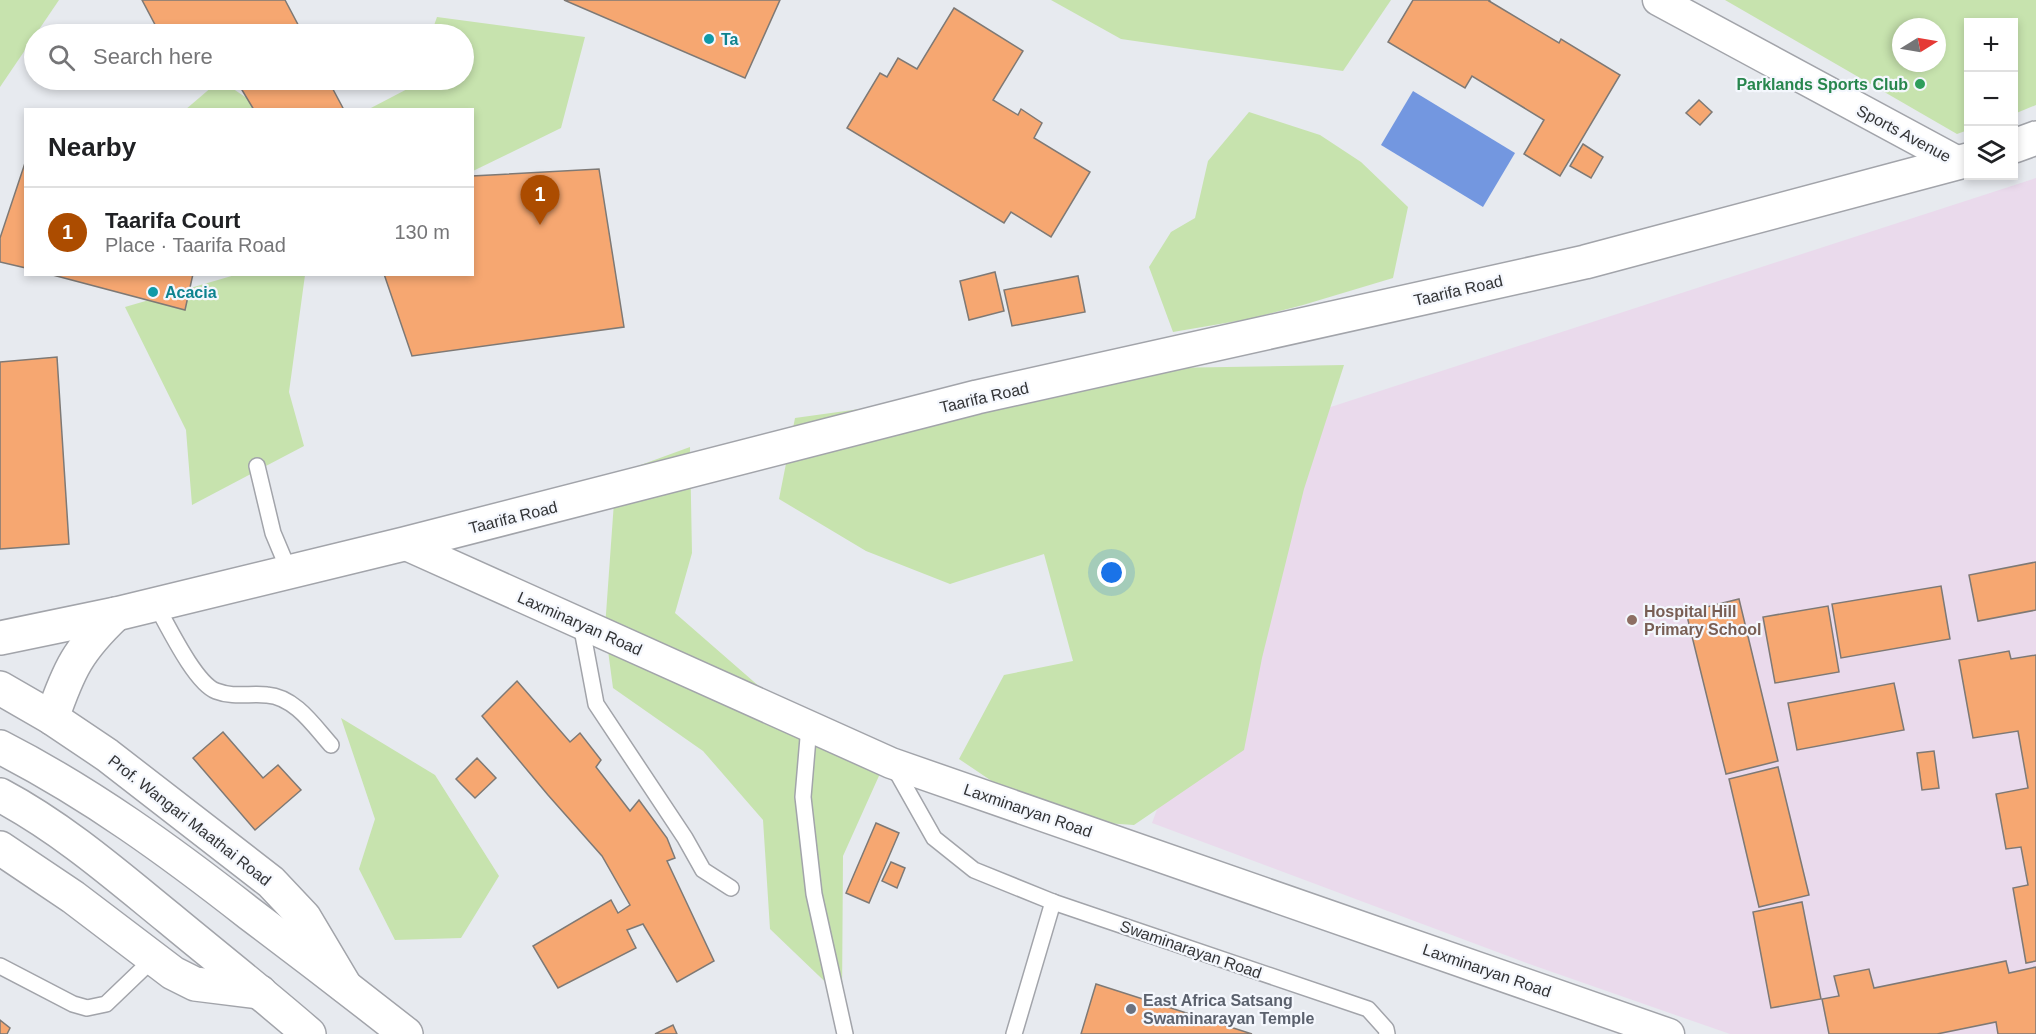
<!DOCTYPE html>
<meta charset="utf-8">
<style>
:root{--surface:#fff;--page:#f2f2f2;--text:#202124;--muted:#757577;--line:#e0e0e0;--accent:#ac4c00}
body{margin:0;font-family:Arial,sans-serif;background:var(--page);color:var(--text)}
.controls{position:absolute;right:18px;top:18px;display:grid;overflow:hidden;border-radius:0px;box-shadow:0 3px 9px #0003}
.controls button{width:54px;height:54px;display:grid;place-items:center;padding:0;border:0;border-bottom:2px solid var(--line);background:var(--surface);color:var(--text);font:30px sans-serif}
.compass{position:absolute;left:1892px;top:18px;width:54px;height:54px;border-radius:50%;background:var(--surface);box-shadow:0 3px 9px #0003;rotate:79deg}
.you{position:absolute;left:1112px;top:573px;width:21px;height:21px;margin:-15px;border:4px solid #fff;border-radius:50%;background:#1a73e8;box-shadow:0 0 0 9px #1a73e833}
.badge{display:grid;place-items:center;width:39px;height:39px;border-radius:50%;background:var(--accent);color:#fff;font-size:20px;font-weight:700}
.pin{position:absolute;translate:-50% -50px;filter:drop-shadow(0 2px 3px #0008)}
.pin::after{content:'';position:absolute;top:32px;width:21px;height:18px;background:inherit;clip-path:polygon(0 0,100% 0,50% 100%)}
.list{margin:0;padding:0;list-style:none}
h2{display:flex;justify-content:space-between;align-items:center;height:78px;margin:0;padding:0 24px;font-size:26px}
h2 small{font-size:20px;font-weight:400;color:var(--muted)}
.list li{display:grid;grid-template-columns:39px 1fr auto;gap:18px;align-items:center;box-sizing:border-box;height:90px;padding:0 24px;border-top:2px solid var(--line)}
.list b{display:block;font-size:22px;white-space:nowrap}
.list p{margin:0;font-size:20px;white-space:nowrap;color:var(--muted)}
.list em{font-size:20px;font-style:normal;color:var(--muted)}
.icon{flex:none;width:33px;height:33px;fill:none;stroke:currentColor;stroke-width:2;stroke-linecap:round;stroke-linejoin:round}
.map{position:relative;flex:none;width:2036px;height:1034px;overflow:hidden}
.search{position:absolute;background:var(--surface);box-shadow:0 3px 9px #0003;left:24px;top:24px;width:450px;height:66px;display:flex;align-items:center;gap:15px;box-sizing:border-box;padding:0 21px;border-radius:33px;color:var(--muted);font-size:22px}
.panel{position:absolute;background:var(--surface);box-shadow:0 3px 9px #0003;left:24px;top:108px;width:450px;height:168px;border-radius:0px}
.map>svg:first-child{display:block}
.education{fill:#eadaec}
.green{fill:#c7e3ae;fill-rule:evenodd}
.water{fill:#7397e0}
.building{fill:#f6a771;stroke:#7e7975;stroke-width:1.5}
.lines{fill:none;stroke-linecap:round;stroke-linejoin:round}
.lane-casing{stroke:#a2a4aa;stroke-width:18}
.street-casing{stroke:#a2a4aa;stroke-width:33}
.secondary-casing{stroke:#a2a4aa;stroke-width:36}
.primary-casing{stroke:#a2a4aa;stroke-width:36}
.lane{stroke:#fff;stroke-width:15}
.street{stroke:#fff;stroke-width:30}
.secondary{stroke:#fff;stroke-width:33}
.primary{stroke:#fff;stroke-width:33}
.culture-dot{fill:#0f9aa8;stroke:#f4f7fd;stroke-width:2}
.leisure-dot{fill:#2e9e5b;stroke:#f4f7fd;stroke-width:2}
.education-dot{fill:#8d6e63;stroke:#f4f7fd;stroke-width:2}
.worship-dot{fill:#6b7280;stroke:#f4f7fd;stroke-width:2}
.labels{text-anchor:middle;stroke-width:4.5;stroke-linejoin:round;paint-order:stroke}
.culture-label{font-size:16px;font-weight:bold;fill:#0d838f;stroke:#f4f7fd;text-anchor:start}
.leisure-label{font-size:16px;font-weight:bold;fill:#27864d;stroke:#f4f7fd;text-anchor:end}
.street-label{font-size:16px;fill:#323335;stroke:#f4f7fd}
.education-label{font-size:16px;font-weight:bold;fill:#785e54;stroke:#f4f7fd;text-anchor:start}
.worship-label{font-size:16px;font-weight:bold;fill:#5b616d;stroke:#f4f7fd;text-anchor:start}
</style>
<div class="map">
<svg width="2036" height="1034" viewBox="0 0 2036 1034">
<rect width="100%" height="100%" fill="#e7eaef"/>
<path class="education" d="M 2036,178 L 2036,1034 L 1730,1034 L 1535,966 L 1152,823 L 1303,416 Z"/>
<g class="green">
<path d="M 0,0 L 59,0 L 0,87 Z"/>
<path d="M 1051,0 L 1391,0 L 1343,71 L 1121,39 Z"/>
<path d="M 1725,0 L 2036,0 L 2036,105 L 2014,114 L 2014,22 L 1968,22 L 1968,130 L 1957,134 ZM 1901,27 L 1937,27 L 1937,63 L 1901,63 Z"/>
<path d="M 437,17 L 585,37 L 561,128 L 473,171 L 472,110 L 369,109 L 413,86 L 416,80 L 464,80 L 464,34 L 431,34 Z"/>
<path d="M 220,80 L 263,109 L 185,110 Z"/>
<path d="M 1249,112 L 1320,135 L 1361,162 L 1408,207 L 1393,278 L 1303,305 L 1249,319 L 1173,332 L 1149,267 L 1171,232 L 1195,218 L 1208,161 Z"/>
<path d="M 235,275 L 305,275 L 289,392 L 304,446 L 192,505 L 186,430 L 125,307 Z"/>
<path d="M 1344,365 L 1304,489 L 1262,658 L 1244,750 L 1134,825 L 1048,819 L 959,759 L 1004,675 L 1073,661 L 1044,554 L 950,584 L 866,551 L 779,499 L 795,418 L 939,398 L 1045,370 Z"/>
<path d="M 690,447 L 692,553 L 675,613 L 761,688 L 887,758 L 843,856 L 842,998 L 770,929 L 763,820 L 703,751 L 613,688 L 605,628 L 616,474 Z"/>
<path d="M 341,718 L 435,775 L 499,876 L 461,938 L 395,940 L 359,869 L 375,819 Z"/>
</g>
<path class="water" d="M 1413,91 L 1515,153 L 1483,207 L 1381,145 Z"/>
<g class="building">
<path d="M 142,0 L 285,0 L 303,34 L 160,34 Z"/>
<path d="M 564,0 L 780,0 L 745,78 Z"/>
<path d="M 1413,0 L 1490,0 L 1489,1 L 1559,43 L 1561,39 L 1620,75 L 1560,176 L 1524,154 L 1544,120 L 1472,76 L 1465,88 L 1388,42 Z"/>
<path d="M 954,8 L 1023,51 L 993,100 L 1018,115 L 1021,109 L 1042,123 L 1034,138 L 1090,172 L 1051,237 L 1011,212 L 1004,223 L 847,128 L 880,73 L 887,77 L 898,58 L 917,69 Z"/>
<path d="M 236,80 L 328,80 L 344,110 L 254,110 Z"/>
<path d="M 1699,100 L 1712,112 L 1700,125 L 1686,113 Z"/>
<path d="M 1583,144 L 1603,157 L 1591,178 L 1570,166 Z"/>
<path d="M 26,160 L 26,268 L 0,262 L 0,238 Z"/>
<path d="M 599,169 L 624,327 L 412,356 L 384,274 L 472,274 L 472,176 Z"/>
<path d="M 995,272 L 1004,311 L 969,320 L 960,281 Z"/>
<path d="M 49,274 L 193,274 L 185,310 Z"/>
<path d="M 1078,276 L 1085,312 L 1012,326 L 1004,290 Z"/>
<path d="M 57,357 L 69,544 L 0,549 L 0,362 Z"/>
<path d="M 2036,562 L 2036,610 L 1978,621 L 1969,575 Z"/>
<path d="M 1941,586 L 1950,639 L 1841,658 L 1832,604 Z"/>
<path d="M 1739,599 L 1778,761 L 1726,774 L 1686,612 Z"/>
<path d="M 1828,606 L 1839,672 L 1775,683 L 1763,617 Z"/>
<path d="M 2009,651 L 2011,659 L 2036,655 L 2036,961 L 2026,963 L 2013,888 L 2028,885 L 2021,847 L 2006,849 L 1996,794 L 2028,788 L 2018,731 L 1973,738 L 1959,660 Z"/>
<path d="M 517,681 L 570,742 L 580,733 L 601,760 L 596,767 L 630,811 L 639,800 L 667,838 L 675,858 L 667,861 L 714,961 L 677,982 L 643,924 L 627,930 L 636,948 L 558,988 L 533,946 L 611,900 L 618,913 L 630,905 L 602,856 L 548,795 L 482,716 Z"/>
<path d="M 1894,683 L 1904,730 L 1797,750 L 1788,703 Z"/>
<path d="M 223,732 L 263,778 L 278,765 L 301,790 L 255,830 L 193,758 Z"/>
<path d="M 1934,751 L 1939,788 L 1922,790 L 1917,753 Z"/>
<path d="M 477,758 L 496,778 L 475,798 L 456,779 Z"/>
<path d="M 1778,767 L 1809,895 L 1759,907 L 1729,779 Z"/>
<path d="M 876,823 L 899,833 L 869,903 L 846,893 Z"/>
<path d="M 891,862 L 905,868 L 897,888 L 882,881 Z"/>
<path d="M 1802,902 L 1821,999 L 1771,1008 L 1753,912 Z"/>
<path d="M 2006,961 L 2009,973 L 2036,967 L 2036,1034 L 1998,1034 L 1996,1022 L 1937,1034 L 1829,1034 L 1822,999 L 1839,996 L 1834,976 L 1869,969 L 1874,988 Z"/>
<path d="M 1096,984 L 1252,1034 L 1081,1034 Z"/>
<path d="M 0,1020 L 10,1028 L 7,1034 L 0,1034 Z"/>
<path d="M 673,1025 L 677,1034 L 655,1034 Z"/>
</g>
<g class="lines">
<g class="lane-casing">
<g id="lane">
<path d="M 257,466 L 273,533 L 289,571"/>
<path d="M 156,605 C 168,626 195,683 216,691 C 234,698 250,693 267,695 C 295,697 314,726 331,745"/>
<path d="M 581,624 L 596,704 L 685,838 L 703,870 L 731,888"/>
<path d="M 809,726 L 803,797 L 814,894 L 845,1034"/>
<path d="M 894,767 L 934,838 L 974,870 L 1053,902 L 1368,1009 L 1386,1029 L 1387,1034"/>
<path d="M 0,966 L 73,1004 L 87,1008 L 106,1004 L 154,958"/>
<path d="M 1014,1034 L 1053,902"/>
</g>
</g>
<g class="street-casing">
<g id="street">
<path d="M 1658,0 L 1960,163"/>
<path d="M 404,544 L 891,763 L 1669,1034"/>
</g>
</g>
<g class="secondary-casing">
<g id="secondary">
<path d="M 2014,146 L 2036,138"/>
<path d="M 0,638 L 116,614 L 404,544 L 977,397 L 1585,262 L 1968,160"/>
<path d="M 0,688 L 52,718 L 107,755 L 271,882 L 304,917 L 345,986"/>
<path d="M 52,718 C 69,669 78,650 116,614"/>
<path d="M 0,848 L 73,897 L 173,973 L 195,984 L 260,992"/>
</g>
</g>
<g class="primary-casing">
<g id="primary">
<path d="M 0,747 C 90,793 171,852 250,914 C 302,953 354,993 406,1034"/>
<path d="M 0,795 C 62,828 115,874 169,918 C 216,957 263,994 309,1034"/>
</g>
</g>
<use href="#lane" class="lane"/>
<use href="#street" class="street"/>
<use href="#secondary" class="secondary"/>
<use href="#primary" class="primary"/>
</g>
<g class="culture-dot">
<circle cx="709" cy="39" r="6"/>
<circle cx="153" cy="292" r="6"/>
</g>
<circle class="leisure-dot" cx="1920" cy="84" r="6"/>
<circle class="education-dot" cx="1632" cy="620" r="6"/>
<circle class="worship-dot" cx="1131" cy="1009" r="6"/>
<g class="labels">
<g class="culture-label">
<text x="721" y="45">Ta</text>
<text x="165" y="298">Acacia</text>
</g>
<g class="leisure-label">
<text x="1908" y="90">Parklands Sports Club</text>
</g>
<g class="street-label">
<text transform="translate(1904 133) rotate(28)" y="6">Sports Avenue</text>
<text transform="translate(1458 290) rotate(-13)" y="6">Taarifa Road</text>
<text transform="translate(984 397) rotate(-13)" y="6">Taarifa Road</text>
<text transform="translate(513 517) rotate(-14)" y="6">Taarifa Road</text>
<text transform="translate(580 623) rotate(24)" y="6">Laxminaryan Road</text>
<text transform="translate(1028 810) rotate(19)" y="6">Laxminaryan Road</text>
<text transform="translate(190 820) rotate(38)" y="6">Prof. Wangari Maathai Road</text>
<text transform="translate(1191 949) rotate(19)" y="6">Swaminarayan Road</text>
<text transform="translate(1487 970) rotate(19)" y="6">Laxminaryan Road</text>
</g>
<g class="education-label">
<text x="1644" y="617">Hospital Hill<tspan x="1644" dy="18">Primary School</tspan></text>
</g>
<g class="worship-label">
<text x="1143" y="1006">East Africa Satsang<tspan x="1143" dy="18">Swaminarayan Temple</tspan></text>
</g>
</g>
</svg>
<div class="controls">
<button>+</button>
<button>−</button>
<button><svg class="icon" aria-label="layers" viewBox="0 0 24 24"><path d="M12 4l9 5-9 5-9-5zM3 14l9 5 9-5"/></svg></button>
</div>
<svg class="compass" viewBox="-18 -18 36 36"><path d="M0-13l5 13h-10z" fill="#e53935"/><path d="M0 13l5-13h-10z" fill="#757577"/></svg>
<div class="you"></div>
<div class="pin badge" style="left:540px;top:225px">1</div>
<div class="search"><svg class="icon" aria-label="search" viewBox="0 0 24 24"><circle cx="10" cy="10" r="6"/><path d="M15 15l6 6"/></svg>Search here</div>
<section class="panel">
<h2>Nearby<small></small></h2>
<ul class="list">
<li><span class="badge">1</span><div><b>Taarifa Court</b><p>Place · Taarifa Road</p></div><em>130 m</em></li>
</ul>
</section>
</div>
